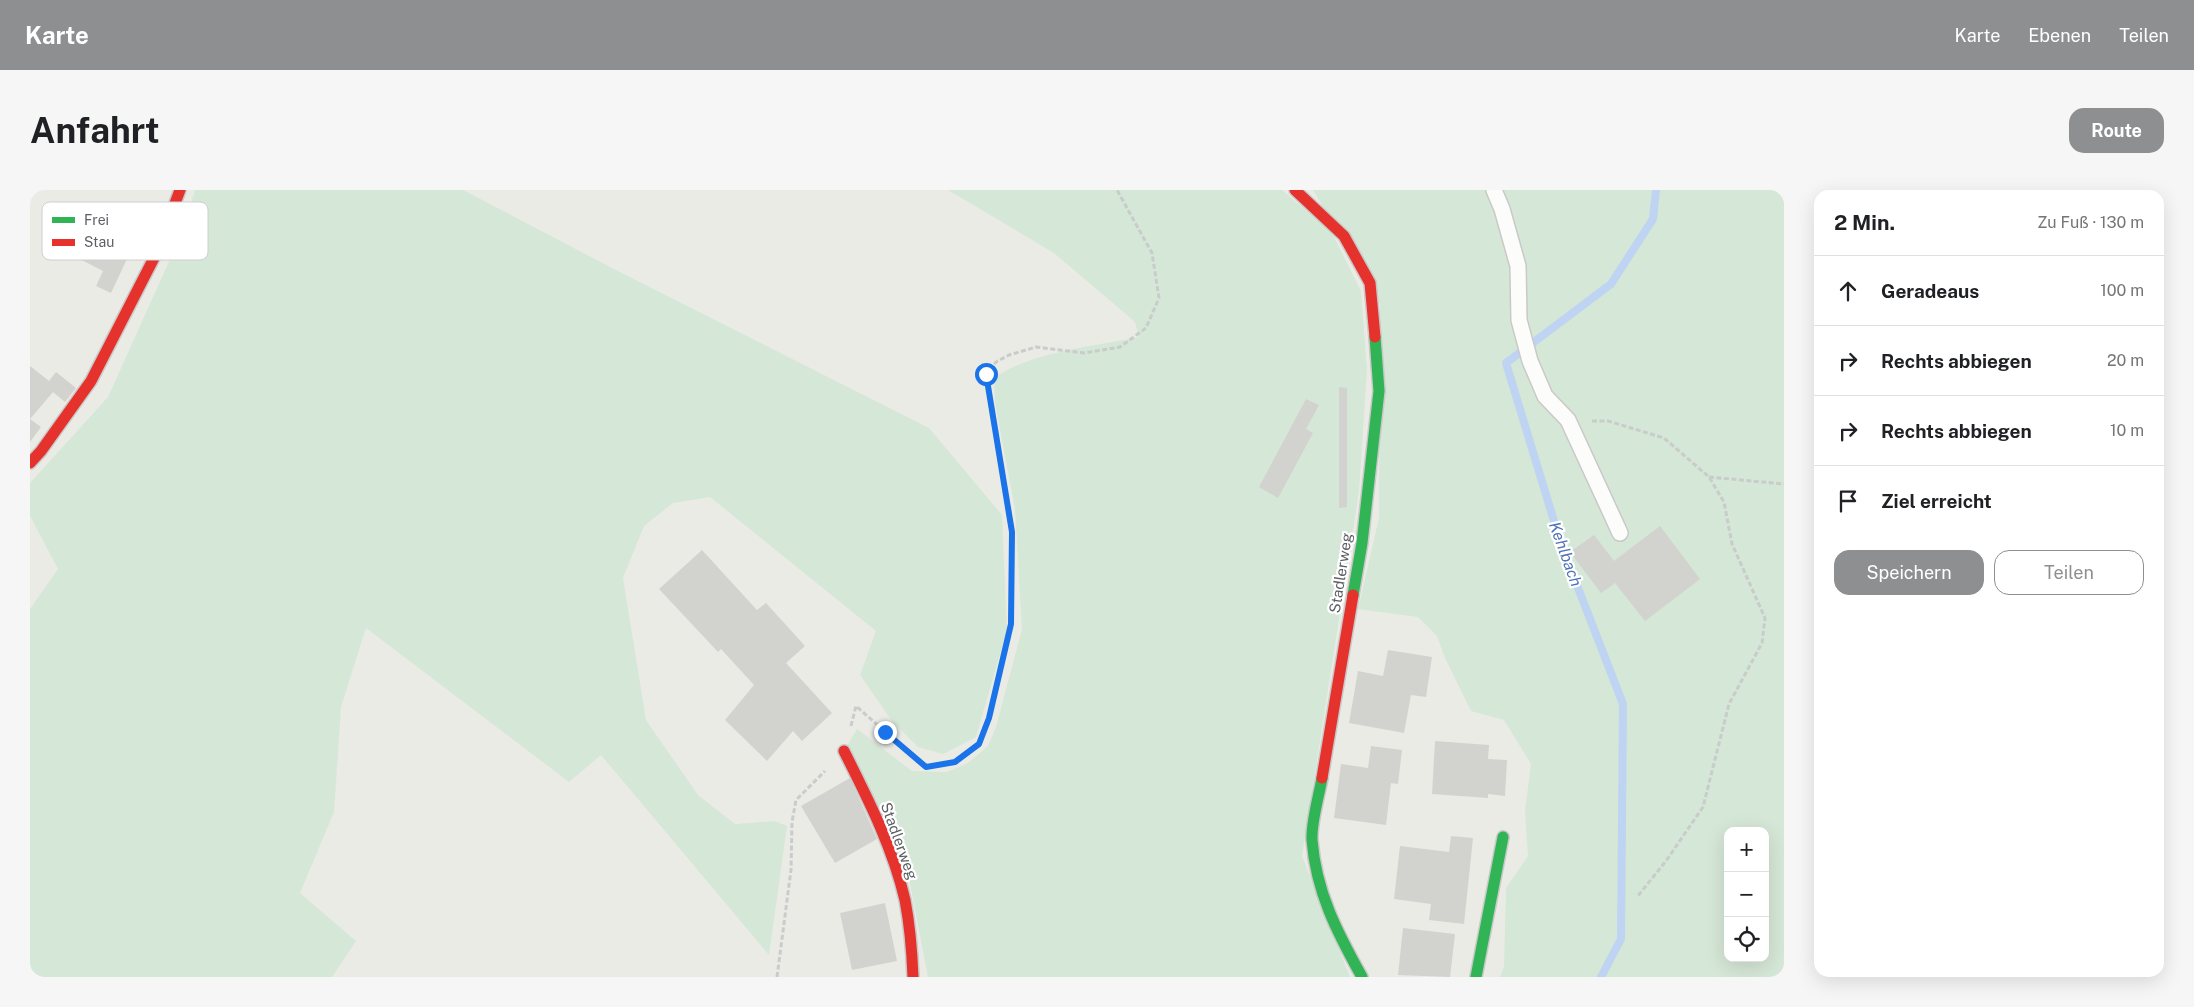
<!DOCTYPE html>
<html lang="de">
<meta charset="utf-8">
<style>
:root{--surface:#fff;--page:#f6f6f6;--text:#202124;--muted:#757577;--line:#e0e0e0;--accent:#8e8f91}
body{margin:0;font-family:"Public Sans",sans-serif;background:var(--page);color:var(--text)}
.controls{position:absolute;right:15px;bottom:15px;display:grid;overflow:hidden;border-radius:10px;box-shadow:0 5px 20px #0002}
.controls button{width:45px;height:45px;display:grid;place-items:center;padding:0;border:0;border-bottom:1px solid var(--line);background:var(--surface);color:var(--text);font:25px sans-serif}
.stop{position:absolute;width:15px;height:15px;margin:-11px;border:4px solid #1a73e8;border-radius:50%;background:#fff}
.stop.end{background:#1a73e8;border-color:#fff;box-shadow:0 1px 5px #0008}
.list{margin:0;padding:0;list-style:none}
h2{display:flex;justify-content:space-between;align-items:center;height:65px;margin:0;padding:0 20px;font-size:21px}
h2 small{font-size:16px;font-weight:400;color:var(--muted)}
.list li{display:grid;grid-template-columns:32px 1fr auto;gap:15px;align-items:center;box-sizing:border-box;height:70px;padding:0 20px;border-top:1px solid var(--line)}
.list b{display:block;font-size:19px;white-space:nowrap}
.list em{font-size:16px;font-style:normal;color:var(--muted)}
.actions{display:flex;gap:10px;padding:15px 20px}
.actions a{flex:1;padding:11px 0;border:1px solid var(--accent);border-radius:15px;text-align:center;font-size:18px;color:var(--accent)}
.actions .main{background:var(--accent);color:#fff}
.icon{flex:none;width:28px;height:28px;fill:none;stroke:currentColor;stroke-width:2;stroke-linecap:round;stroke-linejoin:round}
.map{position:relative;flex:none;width:1754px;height:787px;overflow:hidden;border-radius:15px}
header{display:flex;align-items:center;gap:30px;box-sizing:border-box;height:70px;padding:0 25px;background:var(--accent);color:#fff}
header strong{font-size:24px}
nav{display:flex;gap:28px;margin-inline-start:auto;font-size:18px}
.intro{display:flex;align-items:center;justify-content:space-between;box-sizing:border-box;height:120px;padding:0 30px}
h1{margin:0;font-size:35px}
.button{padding:12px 22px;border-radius:15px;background:var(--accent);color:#fff;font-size:18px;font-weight:700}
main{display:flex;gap:30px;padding:0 30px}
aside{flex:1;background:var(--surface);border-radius:15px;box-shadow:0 5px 20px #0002}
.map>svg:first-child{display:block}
.green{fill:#d5e7d6;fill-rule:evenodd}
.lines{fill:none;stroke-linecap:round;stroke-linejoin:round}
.stream{stroke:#bed4f2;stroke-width:8}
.building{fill:#d2d2cf}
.lane-casing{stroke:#c9c9c8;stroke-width:18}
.fast-casing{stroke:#c8c9c8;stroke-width:14}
.jam-casing{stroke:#c8c9c8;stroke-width:14}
.path{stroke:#c8ccca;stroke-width:3;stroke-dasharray:5 2.5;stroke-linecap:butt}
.lane{stroke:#fcfcfb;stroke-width:15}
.fast{stroke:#30b455;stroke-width:11}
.jam{stroke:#e5322d;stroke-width:11}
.route{stroke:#1a73e8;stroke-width:6}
.labels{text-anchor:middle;stroke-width:4.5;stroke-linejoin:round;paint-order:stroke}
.street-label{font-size:15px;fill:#5c5e63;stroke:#fff}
.water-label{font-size:16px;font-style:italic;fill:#4f72b9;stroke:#fff}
.key{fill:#fff;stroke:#cecfd0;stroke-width:1}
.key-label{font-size:14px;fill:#5c5e63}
</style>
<header>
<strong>Karte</strong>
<nav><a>Karte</a><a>Ebenen</a><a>Teilen</a></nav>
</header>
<div class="intro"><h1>Anfahrt</h1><a class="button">Route</a></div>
<main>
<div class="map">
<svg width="1754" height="787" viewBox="0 0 1754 787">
<rect width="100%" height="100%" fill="#ebebe6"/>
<g class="green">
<path d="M 165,0 L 433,0 L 584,79 L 899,238 L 972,325 L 977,440 L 946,547 L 913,564 L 888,557 L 862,531 L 830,485 L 846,441 L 680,307 L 643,313 L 614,336 L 593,388 L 616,530 L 668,605 L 705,634 L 745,631 L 757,636 L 739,765 L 571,565 L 539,592 L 336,438 L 311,517 L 304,622 L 270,703 L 326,751 L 302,787 L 0,787 L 0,419 L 28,379 L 0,326 L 0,293 L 78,207 L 151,45 Z"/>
<path d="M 918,0 L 1252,0 L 1301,41 L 1331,101 L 1337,180 L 1329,301 L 1272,666 L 1320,787 L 898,787 L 877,678 L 814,561 L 827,539 L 882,581 L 917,582 L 938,573 L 958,556 L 966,537 L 992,439 L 985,319 L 965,213 L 964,188 C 1000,162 1066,156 1109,147 L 1105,132 L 1024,63 Z"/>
<path d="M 1283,0 L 1754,0 L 1754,787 L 1470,787 L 1474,776 L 1476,698 L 1498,666 L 1495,621 L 1501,574 L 1474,530 L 1441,521 L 1415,468 L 1407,446 L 1388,427 L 1328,419 L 1349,328 L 1350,114 ZM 1698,641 L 1735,641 L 1735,768 L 1698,768 Z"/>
</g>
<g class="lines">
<path class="stream" d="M 1571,787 L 1591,749 L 1593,514 L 1531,354 L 1476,173 L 1581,94 L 1623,29 L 1626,0"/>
</g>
<g class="building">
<path d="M 58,17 L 95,36 L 99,28 L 113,35 L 81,103 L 66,96 L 73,81 L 36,62 Z"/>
<path d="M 0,176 L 19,191 L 26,182 L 46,198 L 35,212 L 23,202 L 0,229 L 11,237 L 0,252 Z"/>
<path d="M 1309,197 L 1317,198 L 1317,317 L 1309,318 Z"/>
<path d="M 1276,209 L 1289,215 L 1276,239 L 1283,243 L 1248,308 L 1229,297 Z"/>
<path d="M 1630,336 L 1670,389 L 1615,431 L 1585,393 L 1571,403 L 1540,362 L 1564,345 L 1584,371 Z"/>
<path d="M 672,360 L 727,420 L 736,413 L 775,456 L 756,473 L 802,523 L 772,551 L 763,541 L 737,571 L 695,530 L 724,495 L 691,459 L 688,462 L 629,399 Z"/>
<path d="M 1358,460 L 1402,467 L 1396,507 L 1381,505 L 1374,543 L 1319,533 L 1328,481 L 1353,486 Z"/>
<path d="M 1405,551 L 1459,555 L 1458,569 L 1477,570 L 1475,606 L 1458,604 L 1458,608 L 1402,604 Z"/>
<path d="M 1341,556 L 1372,560 L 1368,594 L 1361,593 L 1356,635 L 1304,628 L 1311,574 L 1338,578 Z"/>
<path d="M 820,588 L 847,649 L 805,673 L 771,616 Z"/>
<path d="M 1421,646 L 1443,648 L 1434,734 L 1399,730 L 1401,714 L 1364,709 L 1370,656 L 1419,662 Z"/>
<path d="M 855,713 L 867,771 L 822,780 L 810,723 Z"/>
<path d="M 1373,738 L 1425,744 L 1420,787 L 1368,785 Z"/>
</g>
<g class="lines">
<g class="lane-casing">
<path id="lane" d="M 1464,0 L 1472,19 L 1488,76 L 1489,130 L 1500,171 L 1515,206 L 1538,230 L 1590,343"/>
</g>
<g class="fast-casing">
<g id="fast">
<path d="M 1323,405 L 1332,353 L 1349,201 L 1345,147"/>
<path d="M 1292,588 C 1289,606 1281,632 1282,650 C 1286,702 1307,742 1332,787"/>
<path d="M 1446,787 L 1473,647"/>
</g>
</g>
<g class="jam-casing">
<g id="jam">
<path d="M 1265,0 L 1314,46 L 1340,93 L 1345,147"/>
<path d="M 0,273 L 11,261 L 61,191 L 126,64 L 150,0"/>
<path d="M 814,561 C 838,609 863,658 875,710 C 880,736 882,761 883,787"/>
<path d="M 1292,588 L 1323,405"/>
</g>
</g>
<g class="path">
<path d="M 1562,231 L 1578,231 L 1634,248 L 1679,287 L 1694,312 L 1702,354 L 1735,428 L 1732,453 L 1699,514 L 1673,617 L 1636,671 L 1607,707"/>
<path d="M 1679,287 L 1754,294"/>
<path d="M 821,536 L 826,516 L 895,577 L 925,572 L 949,554 L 959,528 L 981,434 L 982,342 L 956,184 L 966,172 L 979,165 L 1006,157 L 1054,163 L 1090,157 L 1116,138 L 1129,108 L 1122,63 L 1087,0"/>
<path d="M 747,787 L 761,680 L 762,632 L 766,610 L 795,581"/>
</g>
<use href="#lane" class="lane"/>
<use href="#fast" class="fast"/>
<use href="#jam" class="jam"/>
</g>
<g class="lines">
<path class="route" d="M 855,542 L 896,577 L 925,572 L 949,554 L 959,528 L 981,434 L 982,342 L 956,184"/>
</g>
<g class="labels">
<g class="street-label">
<text transform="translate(1311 383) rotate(-81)" y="5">Stadlerweg</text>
<text transform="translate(869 651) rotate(70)" y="5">Stadlerweg</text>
</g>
<g class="water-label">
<text transform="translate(1536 364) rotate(70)" y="6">Kehlbach</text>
</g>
</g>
<rect x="12" y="12" width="166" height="58" rx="8" class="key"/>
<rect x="22" y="27" width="23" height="6" fill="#30b455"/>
<rect x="22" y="49" width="23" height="7" fill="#e5322d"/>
<g class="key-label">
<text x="54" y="35">Frei</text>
<text x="54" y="57">Stau</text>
</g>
</svg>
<div class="controls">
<button>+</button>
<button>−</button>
<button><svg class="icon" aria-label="locate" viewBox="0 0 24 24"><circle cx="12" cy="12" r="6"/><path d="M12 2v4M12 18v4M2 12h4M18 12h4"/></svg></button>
</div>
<div class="stop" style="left:956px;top:184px"></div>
<div class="stop end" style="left:855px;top:542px"></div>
</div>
<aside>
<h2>2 Min.<small>Zu Fuß · 130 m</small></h2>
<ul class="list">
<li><svg class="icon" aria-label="ahead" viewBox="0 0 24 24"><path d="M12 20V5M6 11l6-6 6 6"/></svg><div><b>Geradeaus</b></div><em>100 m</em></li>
<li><svg class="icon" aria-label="right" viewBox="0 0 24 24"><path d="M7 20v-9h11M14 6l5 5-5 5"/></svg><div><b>Rechts abbiegen</b></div><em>20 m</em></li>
<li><svg class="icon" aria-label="right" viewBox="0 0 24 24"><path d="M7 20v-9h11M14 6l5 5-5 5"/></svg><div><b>Rechts abbiegen</b></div><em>10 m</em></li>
<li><svg class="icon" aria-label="arrive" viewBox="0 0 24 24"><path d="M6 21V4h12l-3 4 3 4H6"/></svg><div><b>Ziel erreicht</b></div></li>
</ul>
<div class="actions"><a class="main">Speichern</a><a>Teilen</a></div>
</aside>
</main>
